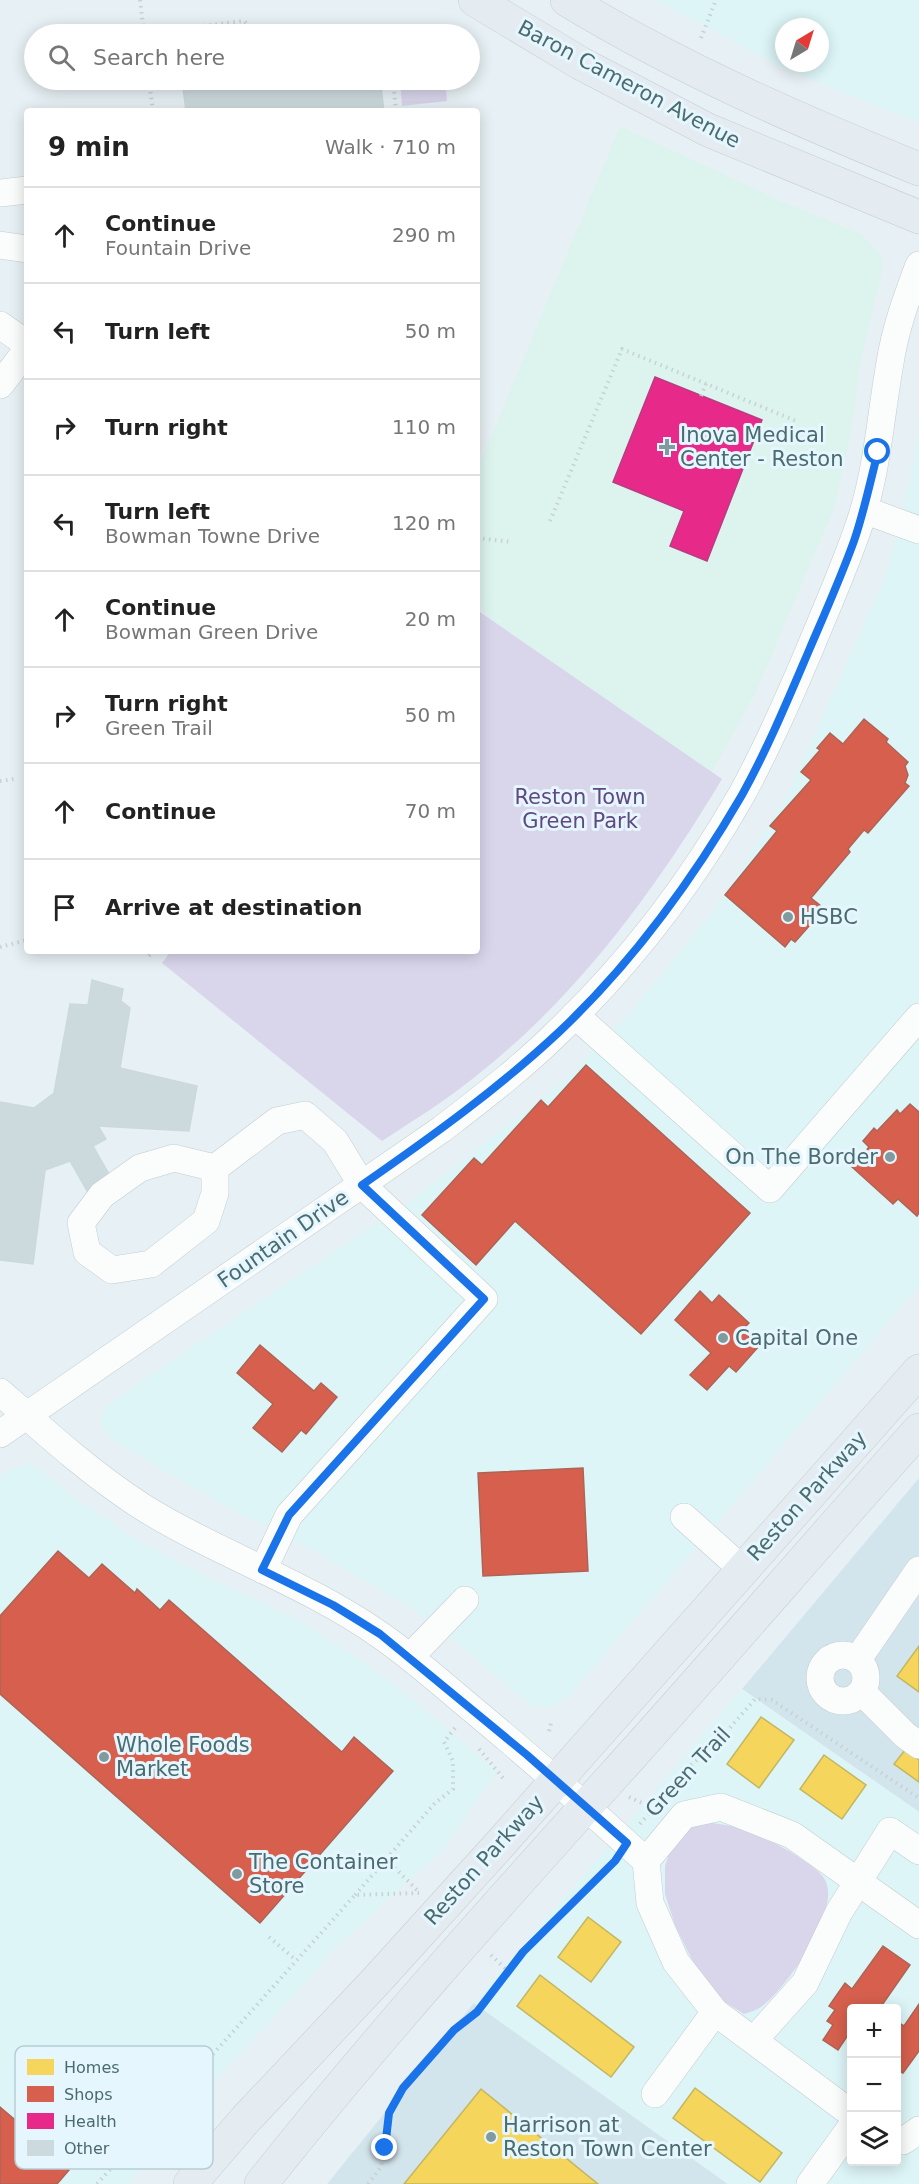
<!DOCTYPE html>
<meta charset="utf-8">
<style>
:root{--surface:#fff;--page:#f2f2f2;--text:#222;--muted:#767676;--line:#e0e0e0}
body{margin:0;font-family:"DejaVu Sans",sans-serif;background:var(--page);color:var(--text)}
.controls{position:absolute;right:18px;bottom:18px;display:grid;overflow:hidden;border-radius:6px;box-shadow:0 3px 15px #0003}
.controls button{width:54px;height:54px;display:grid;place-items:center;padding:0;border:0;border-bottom:2px solid var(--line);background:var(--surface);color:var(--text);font:30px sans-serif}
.compass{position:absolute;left:775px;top:18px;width:54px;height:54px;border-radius:50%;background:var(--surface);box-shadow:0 3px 15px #0003;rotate:38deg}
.stop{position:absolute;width:18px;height:18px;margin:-14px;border:4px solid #1a73e8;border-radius:50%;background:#fff}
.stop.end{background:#1a73e8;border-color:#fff;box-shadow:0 2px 6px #0008}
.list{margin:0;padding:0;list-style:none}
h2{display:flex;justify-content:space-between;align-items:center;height:78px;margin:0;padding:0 24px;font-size:26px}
h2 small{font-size:20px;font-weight:400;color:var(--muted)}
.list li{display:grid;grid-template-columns:39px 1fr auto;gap:18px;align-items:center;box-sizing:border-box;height:96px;padding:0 24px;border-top:2px solid var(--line)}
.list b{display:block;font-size:22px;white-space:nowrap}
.list p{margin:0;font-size:20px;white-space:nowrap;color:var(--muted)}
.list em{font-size:20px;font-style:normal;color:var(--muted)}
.icon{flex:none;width:33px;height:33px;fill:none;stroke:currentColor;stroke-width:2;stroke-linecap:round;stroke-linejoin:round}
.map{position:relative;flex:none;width:919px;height:2184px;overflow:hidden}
.search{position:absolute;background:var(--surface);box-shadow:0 3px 15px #0003;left:24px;top:24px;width:456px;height:66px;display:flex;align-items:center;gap:15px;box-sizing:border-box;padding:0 21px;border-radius:33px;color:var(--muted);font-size:22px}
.panel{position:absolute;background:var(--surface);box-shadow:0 3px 15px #0003;left:24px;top:108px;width:456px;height:846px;border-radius:6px}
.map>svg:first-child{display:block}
.residential{fill:#d3e5ec}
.commercial{fill:#ddf5f7;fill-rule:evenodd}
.medical{fill:#ddf4ee}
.green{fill:#d9d6ec}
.homes{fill:#f6d55c;stroke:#c2b662;stroke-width:1.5}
.shops{fill:#d6604d;stroke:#ac6457;stroke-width:1.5}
.health{fill:#e7298a;stroke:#b83d82;stroke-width:1.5}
.building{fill:#cddadd;stroke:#cad9dc;stroke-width:1.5}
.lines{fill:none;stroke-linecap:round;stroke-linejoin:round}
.minor-casing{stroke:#c3cdd0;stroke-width:28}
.major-casing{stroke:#c7ced0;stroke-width:34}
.path{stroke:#c6d2d3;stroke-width:4;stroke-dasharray:1.5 4.5;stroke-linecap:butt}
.minor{stroke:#fbfdfd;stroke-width:27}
.major{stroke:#e4ecf1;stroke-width:33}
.route{stroke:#1a73e8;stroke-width:8}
.poi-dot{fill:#819a9e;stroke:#e6f6fe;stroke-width:2}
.labels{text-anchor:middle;stroke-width:6;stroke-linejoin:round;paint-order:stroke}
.street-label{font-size:21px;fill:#4a6c6f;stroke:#e6f6fe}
.poi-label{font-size:21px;fill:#4a6c6f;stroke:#e6f6fe;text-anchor:start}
.park-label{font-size:21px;fill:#614880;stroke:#e6f6fe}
.key{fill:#e6f6fe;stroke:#b7cdd3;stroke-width:1.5}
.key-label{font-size:16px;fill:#4a6c6f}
</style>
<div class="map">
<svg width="919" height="2184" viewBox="0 0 919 2184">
<rect width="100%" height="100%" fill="#e7f0f4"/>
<g class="residential">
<path d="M 919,1478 L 919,1812 L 742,1689 Z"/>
<path d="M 474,2003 L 728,2184 L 327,2184 Z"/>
</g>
<g class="commercial">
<path d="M 656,0 L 919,0 L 919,123 L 787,70 ZM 784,27 L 820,27 L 820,63 L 784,63 Z"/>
<path d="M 919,428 L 919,1286 L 569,1696 L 558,1705 L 549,1708 L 531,1706 L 453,1639 L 411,1608 L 305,1546 L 244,1516 L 164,1471 L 107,1436 L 100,1420 L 105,1406 L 367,1229 L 405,1205 L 560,1084 L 632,1011 L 718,905 L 787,796 L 886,575 L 908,489 Z"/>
<path d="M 31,1463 L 78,1500 L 139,1541 L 208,1577 L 301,1621 L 348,1652 L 390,1680 L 497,1771 L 443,1850 L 332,1951 L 295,1995 L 204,2091 L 128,2184 L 0,2184 L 0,1476 L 11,1468 Z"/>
<path d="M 742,1689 L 919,1812 L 919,2184 L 728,2184 L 474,2003 ZM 852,2008 L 896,2008 L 896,2162 L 852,2162 Z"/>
</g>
<path class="medical" d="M 620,126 L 781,201 L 862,234 L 880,255 L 883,267 L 860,364 L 851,433 L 834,508 L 756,692 L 703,789 L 538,679 L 484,613 L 477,593 L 477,476 L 481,461 Z"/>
<g class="green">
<path d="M 400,80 L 445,80 L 447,101 L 402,106 Z"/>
<path d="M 477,610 L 722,779 C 656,889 578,996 476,1076 C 447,1100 414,1120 382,1141 L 162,963 L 171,951 L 477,951 Z"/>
<path d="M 712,1823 C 723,1825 736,1826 747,1829 C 763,1835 816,1865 824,1878 C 844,1908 786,1989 761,2007 C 757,2010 750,2012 744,2014 L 720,1999 L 693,1962 L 675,1925 L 665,1894 L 665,1866 L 671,1848 L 689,1827 Z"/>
</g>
<g class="homes">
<path d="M 919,1646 L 919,1692 L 897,1676 Z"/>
<path d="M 761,1717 L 794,1740 L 759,1788 L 727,1764 Z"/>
<path d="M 905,1750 L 919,1760 L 919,1782 L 894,1764 Z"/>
<path d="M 824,1755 L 866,1785 L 842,1819 L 800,1789 Z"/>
<path d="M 588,1917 L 621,1942 L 591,1982 L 558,1957 Z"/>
<path d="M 540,1975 L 634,2047 L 611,2077 L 517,2006 Z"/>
<path d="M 695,2088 L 782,2153 L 760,2182 L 673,2118 Z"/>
<path d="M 481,2089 L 598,2184 L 404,2184 Z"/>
</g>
<g class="shops">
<path d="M 864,719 L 888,739 L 886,742 L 908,762 L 905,766 L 908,775 L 905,783 L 909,786 L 868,833 L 864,830 L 848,849 L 850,852 L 811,898 L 821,906 L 813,913 L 817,917 L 795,942 L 791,939 L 785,947 L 725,895 L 777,831 L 770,826 L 811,780 L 801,772 L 820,750 L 817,748 L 830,733 L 843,744 Z"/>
<path d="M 586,1065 L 750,1213 L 641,1334 L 515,1221 L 476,1265 L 422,1215 L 474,1158 L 482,1165 L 541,1100 L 548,1107 Z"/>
<path d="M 910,1104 L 919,1112 L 919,1213 L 917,1216 L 898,1199 L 893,1204 L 852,1167 L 869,1147 L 863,1141 L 874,1128 L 877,1131 L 897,1110 L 900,1114 Z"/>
<path d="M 700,1291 L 712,1303 L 719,1295 L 749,1323 L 742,1330 L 759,1346 L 736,1372 L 729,1366 L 707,1390 L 690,1375 L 711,1353 L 675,1320 Z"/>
<path d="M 260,1345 L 314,1391 L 321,1383 L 337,1397 L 306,1434 L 301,1430 L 282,1452 L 253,1428 L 273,1404 L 237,1373 Z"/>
<path d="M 583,1468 L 588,1571 L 483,1576 L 478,1473 Z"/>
<path d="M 58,1551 L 89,1578 L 102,1564 L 135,1593 L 137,1589 L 160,1610 L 169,1600 L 342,1752 L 354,1737 L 393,1771 L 260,1923 L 0,1694 L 0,1616 Z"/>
<path d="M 883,1946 L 910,1965 L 880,2008 L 852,2008 L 852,2037 L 848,2035 L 838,2050 L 823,2040 L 833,2025 L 827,2021 L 835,2010 L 829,2006 L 845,1983 L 852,1989 Z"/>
<path d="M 919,2004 L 919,2051 L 903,2073 L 899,2071 L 896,2074 L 896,2021 L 904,2026 Z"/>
<path d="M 0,2107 L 20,2124 L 27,2117 L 67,2152 L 59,2161 L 69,2170 L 57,2184 L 0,2184 Z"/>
</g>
<path class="health" d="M 655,377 L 762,420 L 707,561 L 670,546 L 684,511 L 613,482 Z"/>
<g class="building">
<path d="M 182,80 L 380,80 L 384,111 L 186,111 Z"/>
<path d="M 92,980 L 123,989 L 121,1001 L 130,1008 L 120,1068 L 197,1086 L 189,1131 L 98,1126 L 106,1139 L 93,1146 L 114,1183 L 90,1196 L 70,1161 L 45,1170 L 33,1264 L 0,1260 L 0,1102 L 34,1108 L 54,1093 L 70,1004 L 88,1005 Z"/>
</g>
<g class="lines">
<g class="minor-casing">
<g id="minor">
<path d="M 0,193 L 27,190"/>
<path d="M 0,245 L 27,249"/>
<path d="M 0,325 L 27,344"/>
<path d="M 0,385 L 27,350"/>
<path d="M 864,510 L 919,530"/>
<path d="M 575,1015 L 770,1189 L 919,1017"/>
<path d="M 215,1168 L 215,1193 L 206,1221 L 151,1264 L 112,1270 L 87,1252 L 81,1223 L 102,1195 L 140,1168 L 174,1158 L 215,1168 L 277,1121 L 305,1115 L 335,1141 L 362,1185 L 484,1299 L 289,1515 L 263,1570"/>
<path d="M 0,1392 C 45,1432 90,1473 141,1506 C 218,1554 306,1583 380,1635 C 412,1657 442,1684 472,1709 C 531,1758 589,1809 646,1861 L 650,1903 L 676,1962 L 715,2012 L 852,2114"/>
<path d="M 0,1434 L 442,1129 C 482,1098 523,1067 559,1031 C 631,962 693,880 742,794 C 768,746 790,696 811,646 C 829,602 849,558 863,513 C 878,463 881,413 890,363 C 895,329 907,297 919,265"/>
<path d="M 684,1517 L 742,1569"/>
<circle cx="843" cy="1678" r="23"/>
<path d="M 410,1657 L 465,1600"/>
<path d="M 858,1659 L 919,1570"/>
<path d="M 862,1692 L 905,1735 L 919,1745"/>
<path d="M 646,1861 L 684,1815 L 721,1807 L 792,1835 L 919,1925"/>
<path d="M 754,2040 L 805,1983 L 839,1912 L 890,1831 L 919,1851"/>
<path d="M 655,2094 L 715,2012"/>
<path d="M 896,2139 L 903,2141 L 919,2130"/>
<path d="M 810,2184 L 852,2126"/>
</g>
</g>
<g class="major-casing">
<g id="major">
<path d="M 475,0 L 580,63 L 708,130 L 919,217"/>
<path d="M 567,0 C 679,68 798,120 919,169"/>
<path d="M 190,2184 L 245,2120 L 376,1981 L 501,1843 L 919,1371"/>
<path d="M 261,2184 C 379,2035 506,1895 633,1754 C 729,1647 823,1537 919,1430"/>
</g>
</g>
<g class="path">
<path d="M 140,0 L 144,34"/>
<path d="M 144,33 L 244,21 L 257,34"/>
<path d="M 366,34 L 388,31 L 388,34"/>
<path d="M 701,38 L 716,0"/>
<path d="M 149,80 L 153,111"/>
<path d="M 393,80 L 396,111"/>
<path d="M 701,396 L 706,384"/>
<path d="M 550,521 L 622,349 L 796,421"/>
<path d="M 477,538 L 512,542"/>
<path d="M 0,781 L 14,779"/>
<path d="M 0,947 L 27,940"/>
<path d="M 149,956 L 153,951"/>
<path d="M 549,1731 L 551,1723"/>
<path d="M 479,1749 L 503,1778"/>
<path d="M 629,1797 L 653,1808"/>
<path d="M 640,1824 L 690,1766 L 722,1737 L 755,1699 L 772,1700 L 919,1798"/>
<path d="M 386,1859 L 419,1892"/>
<path d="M 355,1895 L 435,1803 L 453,1789 L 453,1761 L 444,1742 L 455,1728 L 458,1730"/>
<path d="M 269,1937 L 296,1960"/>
<path d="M 491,1955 L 509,1972 C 539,1931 579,1899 614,1862"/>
<path d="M 97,2184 L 355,1895 L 419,1893"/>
<path d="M 368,2184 L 381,2167 L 389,2113 L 396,2098 L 454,2030 L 477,2012 L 509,1972"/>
</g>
<use href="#minor" class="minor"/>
<use href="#major" class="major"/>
</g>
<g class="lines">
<path class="route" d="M 385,2148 L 389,2113 L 403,2088 L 454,2030 L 477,2012 L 523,1952 L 615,1861 L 627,1843 L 527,1755 L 380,1634 L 333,1605 L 262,1570 L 289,1515 L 484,1299 L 362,1185 C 431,1137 498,1089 559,1032 C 631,964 692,881 742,795 C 768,748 789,697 810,648 C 825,613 841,577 854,541 C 864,512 870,482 878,452"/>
</g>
<g class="poi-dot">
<path d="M664 438h6v6h6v6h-6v6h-6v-6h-6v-6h6z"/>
<circle cx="788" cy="917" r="6"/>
<circle cx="890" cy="1157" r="6"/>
<circle cx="723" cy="1338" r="6"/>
<circle cx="104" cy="1757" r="6"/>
<circle cx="237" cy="1874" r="6"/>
<circle cx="491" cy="2137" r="6"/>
</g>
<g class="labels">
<g class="street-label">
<text transform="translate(629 84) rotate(28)" y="7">Baron Cameron Avenue</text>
<text transform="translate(283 1239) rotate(-35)" y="7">Fountain Drive</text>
<text transform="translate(807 1496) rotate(-48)" y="7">Reston Parkway</text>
<text transform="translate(688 1772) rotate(-47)" y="7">Green Trail</text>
<text transform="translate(484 1860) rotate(-48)" y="7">Reston Parkway</text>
</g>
<g class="poi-label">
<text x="680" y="442">Inova Medical<tspan x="680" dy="24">Center - Reston</tspan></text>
<text x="800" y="924">HSBC</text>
<text x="878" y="1164" text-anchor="end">On The Border</text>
<text x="735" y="1345">Capital One</text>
<text x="116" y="1752">Whole Foods<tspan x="116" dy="24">Market</tspan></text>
<text x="249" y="1869">The Container<tspan x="249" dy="24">Store</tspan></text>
<text x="503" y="2132">Harrison at<tspan x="503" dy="24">Reston Town Center</tspan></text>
</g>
<g class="park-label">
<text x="580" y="804">Reston Town<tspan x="580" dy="24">Green Park</tspan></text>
</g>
</g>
<rect x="15" y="2046" width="198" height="123" rx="9" class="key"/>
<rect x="27" y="2059" width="27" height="16" fill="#f6d55c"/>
<rect x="27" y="2086" width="27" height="16" fill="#d6604d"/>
<rect x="27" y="2113" width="27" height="16" fill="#e7298a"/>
<rect x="27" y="2140" width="27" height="16" fill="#cddadd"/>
<g class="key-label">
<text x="64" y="2073">Homes</text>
<text x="64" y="2100">Shops</text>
<text x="64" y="2127">Health</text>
<text x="64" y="2154">Other</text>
</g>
</svg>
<div class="controls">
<button>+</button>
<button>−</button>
<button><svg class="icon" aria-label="layers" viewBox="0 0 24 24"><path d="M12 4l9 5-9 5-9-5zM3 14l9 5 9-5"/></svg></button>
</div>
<svg class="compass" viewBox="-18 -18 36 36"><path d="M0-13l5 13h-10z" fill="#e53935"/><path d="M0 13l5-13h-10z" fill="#767676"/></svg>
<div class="stop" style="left:878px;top:452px"></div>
<div class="stop end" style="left:385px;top:2148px"></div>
<div class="search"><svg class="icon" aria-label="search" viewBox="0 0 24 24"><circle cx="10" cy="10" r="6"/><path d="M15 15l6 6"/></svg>Search here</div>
<section class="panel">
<h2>9 min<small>Walk · 710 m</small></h2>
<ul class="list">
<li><svg class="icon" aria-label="ahead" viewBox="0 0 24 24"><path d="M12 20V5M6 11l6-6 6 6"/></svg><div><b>Continue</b><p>Fountain Drive</p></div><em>290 m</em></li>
<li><svg class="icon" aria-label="left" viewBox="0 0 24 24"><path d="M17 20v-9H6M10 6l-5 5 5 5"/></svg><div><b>Turn left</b></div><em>50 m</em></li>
<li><svg class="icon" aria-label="right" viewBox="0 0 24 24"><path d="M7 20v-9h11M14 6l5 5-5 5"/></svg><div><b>Turn right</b></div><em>110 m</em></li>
<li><svg class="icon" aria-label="left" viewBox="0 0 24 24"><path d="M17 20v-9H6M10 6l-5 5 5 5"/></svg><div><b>Turn left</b><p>Bowman Towne Drive</p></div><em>120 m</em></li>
<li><svg class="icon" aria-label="ahead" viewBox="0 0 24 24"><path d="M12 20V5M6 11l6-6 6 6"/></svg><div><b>Continue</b><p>Bowman Green Drive</p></div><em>20 m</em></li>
<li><svg class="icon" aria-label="right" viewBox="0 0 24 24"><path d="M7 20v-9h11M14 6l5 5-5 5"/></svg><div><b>Turn right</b><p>Green Trail</p></div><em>50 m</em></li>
<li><svg class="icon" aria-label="ahead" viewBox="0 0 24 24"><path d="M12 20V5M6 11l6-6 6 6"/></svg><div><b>Continue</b></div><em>70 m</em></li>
<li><svg class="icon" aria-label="arrive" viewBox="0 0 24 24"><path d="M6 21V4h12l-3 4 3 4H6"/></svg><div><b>Arrive at destination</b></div></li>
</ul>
</section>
</div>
